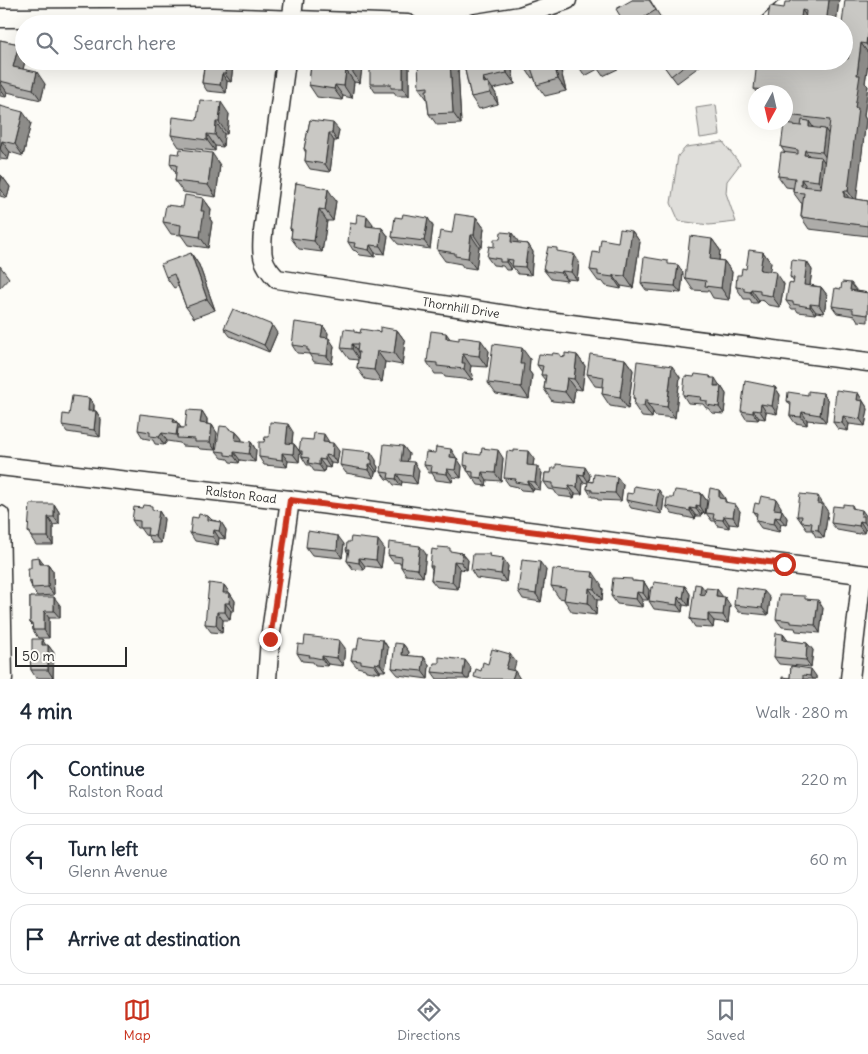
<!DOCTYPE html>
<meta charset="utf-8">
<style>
:root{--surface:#fff;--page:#f2f2f3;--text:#1f2937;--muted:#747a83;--line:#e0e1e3;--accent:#c8321e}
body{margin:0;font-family:Delius,sans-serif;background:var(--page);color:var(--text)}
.compass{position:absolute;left:748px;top:85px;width:45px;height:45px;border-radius:50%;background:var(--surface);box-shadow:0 5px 20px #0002;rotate:188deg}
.scale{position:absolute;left:15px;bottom:12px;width:112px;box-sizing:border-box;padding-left:5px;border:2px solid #2b2b2b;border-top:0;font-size:14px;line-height:18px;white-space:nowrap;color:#2b2b2b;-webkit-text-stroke:4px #fdfcf7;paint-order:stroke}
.stop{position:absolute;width:15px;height:15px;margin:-11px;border:4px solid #c8321e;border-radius:50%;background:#fff}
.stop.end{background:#c8321e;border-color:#fff;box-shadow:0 1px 5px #0008}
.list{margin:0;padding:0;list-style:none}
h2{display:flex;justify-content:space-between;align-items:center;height:65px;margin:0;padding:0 20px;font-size:21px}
h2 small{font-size:16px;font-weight:400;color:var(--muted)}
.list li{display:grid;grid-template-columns:32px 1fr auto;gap:15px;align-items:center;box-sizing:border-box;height:70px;margin:0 10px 10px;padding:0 10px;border:1px solid var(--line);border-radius:20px}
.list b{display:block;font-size:19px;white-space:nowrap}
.list p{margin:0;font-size:16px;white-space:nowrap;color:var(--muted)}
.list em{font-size:16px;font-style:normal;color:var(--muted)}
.icon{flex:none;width:28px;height:28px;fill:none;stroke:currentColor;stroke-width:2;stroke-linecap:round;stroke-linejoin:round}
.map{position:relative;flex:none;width:868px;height:679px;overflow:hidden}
.search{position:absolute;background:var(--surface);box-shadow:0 5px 20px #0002;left:15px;right:15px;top:15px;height:55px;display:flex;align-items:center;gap:12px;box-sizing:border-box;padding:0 18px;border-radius:28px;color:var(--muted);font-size:19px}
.sheet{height:305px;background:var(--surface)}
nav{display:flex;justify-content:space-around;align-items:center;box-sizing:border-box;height:70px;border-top:1px solid var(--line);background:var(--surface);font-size:14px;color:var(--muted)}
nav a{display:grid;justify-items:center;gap:2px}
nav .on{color:var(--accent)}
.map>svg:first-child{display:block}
.green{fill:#dfdeda;stroke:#858482}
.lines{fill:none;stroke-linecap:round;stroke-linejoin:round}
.lane-casing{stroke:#2b2b2b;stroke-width:12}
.street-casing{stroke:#2b2b2b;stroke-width:21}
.lane{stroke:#fdfcf7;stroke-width:9}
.street{stroke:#fdfcf7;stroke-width:18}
.wall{fill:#adaca9;stroke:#2b2b2b}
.shaded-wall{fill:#8d8c89;stroke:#2b2b2b}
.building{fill:#c9c8c4;stroke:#2b2b2b}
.route{stroke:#c8321e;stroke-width:6}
.labels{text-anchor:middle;stroke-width:4;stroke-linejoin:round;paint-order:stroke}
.street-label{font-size:12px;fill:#2b2b2b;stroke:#fdfcf7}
</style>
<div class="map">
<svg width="868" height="679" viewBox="0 0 868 679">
<rect width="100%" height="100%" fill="#fdfcf7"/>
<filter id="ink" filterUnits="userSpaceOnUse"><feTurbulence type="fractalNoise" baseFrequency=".02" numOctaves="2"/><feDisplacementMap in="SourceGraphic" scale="10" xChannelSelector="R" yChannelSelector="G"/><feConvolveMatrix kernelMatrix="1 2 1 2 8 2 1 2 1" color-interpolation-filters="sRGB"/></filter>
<g filter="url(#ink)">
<g class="green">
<path d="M 716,105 L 720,135 L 700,138 L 696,108 Z"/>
<path d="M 723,142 L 740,164 L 727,181 L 726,193 L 736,222 L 709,225 L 679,221 L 671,203 L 678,156 L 686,147 Z"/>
</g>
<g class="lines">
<g class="lane-casing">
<path id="lane" d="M 762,24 L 787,0"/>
</g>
<g class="street-casing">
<g id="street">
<path d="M 0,18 L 212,17 L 408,24"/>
<path d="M 291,24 L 294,0"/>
<path d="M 471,24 L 520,16 L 567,0"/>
<path d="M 286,61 L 263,232 C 261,254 261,263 277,279 L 540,320 L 868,362"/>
<path d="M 0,466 L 290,500 L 868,575"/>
<path d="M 0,515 L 3,679"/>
<path d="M 267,679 L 270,639 L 290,500"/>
<path d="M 850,679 L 862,575"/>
</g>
</g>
<use href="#lane" class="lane"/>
<use href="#street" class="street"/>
</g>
<g class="wall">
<path d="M 632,0 L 650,0 L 661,18 L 652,24 L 625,24 Z"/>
<path d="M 839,0 L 836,24 L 767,24 L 791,2 Z"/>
<path d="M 868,0 L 868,63 L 865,83 L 868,86 L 864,116 L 866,120 L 856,199 L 868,201 L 868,236 L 809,229 L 801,217 L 802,203 L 801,203 L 793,192 L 793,188 L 786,187 L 778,176 L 785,153 L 781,147 L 790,124 L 786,118 L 786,92 L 756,92 L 754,89 L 844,61 L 844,50 L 849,56 L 849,52 L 848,52 L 844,46 L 844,24 Z"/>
<path d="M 0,40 L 19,44 L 24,52 L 24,61 L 25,61 L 23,69 L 45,84 L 41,100 L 7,92 L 6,97 L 0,96 Z"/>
<path d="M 201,61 L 230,61 L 233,66 L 231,82 L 227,81 L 226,93 L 207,91 L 202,83 L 204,65 Z"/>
<path d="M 463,61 L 510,61 L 515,84 L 493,89 L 496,94 L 498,104 L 479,109 L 471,97 Z"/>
<path d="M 522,61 L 562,61 L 564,71 L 561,71 L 566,91 L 545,96 L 537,85 L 534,77 L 532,78 L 524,66 Z"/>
<path d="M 575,61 L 622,61 L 624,66 L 603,76 L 598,69 L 585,76 Z"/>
<path d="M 663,61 L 696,61 L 700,66 L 677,83 L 661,62 Z"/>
<path d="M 311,64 L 362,67 L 360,83 L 354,82 L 352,98 L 343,96 L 342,100 L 317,97 L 309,85 Z"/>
<path d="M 409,68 L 409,96 L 397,96 L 394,92 L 375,92 L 370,84 Z"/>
<path d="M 458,68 L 461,124 L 437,125 L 429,114 L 427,99 L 419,88 Z"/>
<path d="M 0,106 L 31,123 L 23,156 L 10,152 L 8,160 L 0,159 Z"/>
<path d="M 229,114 L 227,134 L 224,134 L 223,147 L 215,146 L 215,151 L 179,147 L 171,135 L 197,120 Z"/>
<path d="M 310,120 L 339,130 L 337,141 L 334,141 L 330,172 L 310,169 L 305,161 L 306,153 L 304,149 Z"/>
<path d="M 170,164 L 220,165 L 216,197 L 183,192 L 175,181 L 176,173 Z"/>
<path d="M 0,175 L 2,176 L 10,187 L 7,198 L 0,196 Z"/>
<path d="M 296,183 L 336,201 L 333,221 L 327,221 L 322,252 L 299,249 L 291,238 L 292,231 L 290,229 Z"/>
<path d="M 203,198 L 211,209 L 210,219 L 212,222 L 208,248 L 188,245 L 181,235 L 171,234 L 163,222 L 183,207 Z"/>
<path d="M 476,217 L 484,228 L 482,247 L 479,247 L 476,269 L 463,267 L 461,264 L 445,261 L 437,250 L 452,233 Z"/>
<path d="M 402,218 L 433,226 L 430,249 L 398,244 L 392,237 Z"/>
<path d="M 356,224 L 373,224 L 372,227 L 382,228 L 388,236 L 385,254 L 375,253 L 375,257 L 360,255 L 356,251 L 353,250 L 348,242 Z"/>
<path d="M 632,231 L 640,242 L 633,288 L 621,286 L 621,289 L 606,286 L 603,282 L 598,281 L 590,270 L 599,253 L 618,242 Z"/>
<path d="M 712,239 L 720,250 L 719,260 L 724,261 L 732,272 L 729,300 L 713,298 L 709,291 L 693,290 L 685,278 Z"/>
<path d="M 518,241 L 517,243 L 528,244 L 533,252 L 531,275 L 518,274 L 513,267 L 512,267 L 511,270 L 506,270 L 503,266 L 493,265 L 487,257 L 494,247 Z"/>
<path d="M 560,252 L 579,262 L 577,280 L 567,279 L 567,281 L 551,279 L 543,269 Z"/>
<path d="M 763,252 L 771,263 L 769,271 L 784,284 L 780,307 L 768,305 L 764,301 L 759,300 L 758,303 L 752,303 L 750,299 L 744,299 L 736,287 L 741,275 Z"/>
<path d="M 191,253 L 199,265 L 215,310 L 194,318 L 186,307 L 178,286 L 174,288 L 166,277 Z"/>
<path d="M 807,262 L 812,270 L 810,285 L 821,287 L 827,295 L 824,313 L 816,312 L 815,314 L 798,312 L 796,309 L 792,309 L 786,301 L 793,284 L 794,282 L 790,277 Z"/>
<path d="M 678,265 L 683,273 L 681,293 L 646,290 L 641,283 Z"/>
<path d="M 0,266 L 9,278 L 0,288 Z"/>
<path d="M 857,291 L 868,293 L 868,322 L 858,321 L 855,316 L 837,313 L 832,306 Z"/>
<path d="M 323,326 L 328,333 L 327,338 L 334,346 L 332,364 L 314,362 L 309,354 L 297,353 L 292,345 Z"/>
<path d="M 224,328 L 277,333 L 269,352 L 230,336 Z"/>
<path d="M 397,330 L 405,341 L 402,365 L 385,362 L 382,382 L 365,379 L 357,368 L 358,360 L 349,359 L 341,348 L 356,332 L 360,333 Z"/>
<path d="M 451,339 L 489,351 L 487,367 L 471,366 L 470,371 L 473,375 L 472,380 L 445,377 L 443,374 L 435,374 L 427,362 Z"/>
<path d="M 577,355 L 585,366 L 582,390 L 575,389 L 573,403 L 552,401 L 544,389 L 545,380 L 541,375 L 542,372 L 537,365 L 562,357 L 565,357 Z"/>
<path d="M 530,359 L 529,371 L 532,375 L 529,399 L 496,394 L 488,383 Z"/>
<path d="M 625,359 L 633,370 L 628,409 L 610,406 L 602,394 L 603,387 L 595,386 L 587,374 Z"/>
<path d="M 680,377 L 675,418 L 655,416 L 653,412 L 652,418 L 642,417 L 634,405 L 635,401 L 633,398 Z"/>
<path d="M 712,378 L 721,386 L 726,394 L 724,414 L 712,413 L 708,408 L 706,408 L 703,404 L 688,403 L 683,395 Z"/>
<path d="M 775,387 L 780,395 L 777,414 L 766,412 L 765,419 L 759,418 L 758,420 L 746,419 L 741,411 Z"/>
<path d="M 823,393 L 828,401 L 826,422 L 807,420 L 807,425 L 795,423 L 790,416 L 791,406 L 787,401 L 808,395 Z"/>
<path d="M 858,393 L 868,409 L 865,426 L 849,424 L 848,431 L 838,429 L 833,422 Z"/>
<path d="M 89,398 L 94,405 L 94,411 L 96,411 L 101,419 L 100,437 L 67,432 L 62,425 L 69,415 Z"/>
<path d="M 202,411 L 207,419 L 207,424 L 212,425 L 217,433 L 215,450 L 200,449 L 198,447 L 182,446 L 180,443 L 167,441 L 164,445 L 155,444 L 153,440 L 143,438 L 138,430 L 177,423 L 178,423 L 181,428 L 185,428 Z"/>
<path d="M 229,427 L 231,430 L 236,432 L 242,439 L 241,441 L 251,442 L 256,450 L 255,462 L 240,460 L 239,463 L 230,462 L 228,459 L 222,458 L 216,451 Z"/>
<path d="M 293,432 L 292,444 L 294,444 L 300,452 L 299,462 L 288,461 L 287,467 L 264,465 L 259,457 L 264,442 L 269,437 Z"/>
<path d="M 313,440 L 329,442 L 339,451 L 337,464 L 331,463 L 330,468 L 325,467 L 324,472 L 314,471 L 310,465 L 307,465 L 302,457 L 302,455 L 299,451 Z"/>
<path d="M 403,446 L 409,454 L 407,462 L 419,470 L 417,484 L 402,482 L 401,486 L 394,485 L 390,480 L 386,479 L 381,472 Z"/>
<path d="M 456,457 L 456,458 L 462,466 L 461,478 L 453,477 L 452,482 L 436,480 L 432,473 L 429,473 L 424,465 Z"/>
<path d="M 503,458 L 501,481 L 487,480 L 486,486 L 478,485 L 474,479 L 473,479 L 464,465 Z"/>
<path d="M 534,459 L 533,465 L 542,473 L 540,490 L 534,489 L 533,491 L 521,490 L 518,487 L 509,485 L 504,478 Z"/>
<path d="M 376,460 L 376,464 L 378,467 L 377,472 L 375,472 L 374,478 L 346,473 L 340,465 Z"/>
<path d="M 545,473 L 590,475 L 589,481 L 593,482 L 617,477 L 623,485 L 621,501 L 598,500 L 596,497 L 592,497 L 587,489 L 588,483 L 583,482 L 582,494 L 575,494 L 574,498 L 558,496 L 554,490 L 549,489 L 544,482 Z"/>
<path d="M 719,490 L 727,503 L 740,511 L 738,525 L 729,524 L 729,528 L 718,526 L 715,521 L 712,521 L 706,513 Z"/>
<path d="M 701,493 L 707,501 L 705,514 L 702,513 L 701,516 L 696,516 L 695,519 L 672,514 L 666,506 L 673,498 Z"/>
<path d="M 664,498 L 662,514 L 631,508 L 626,500 Z"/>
<path d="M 54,504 L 59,512 L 59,524 L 53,525 L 53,545 L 36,545 L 31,537 L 30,535 L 28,532 Z"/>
<path d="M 824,504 L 823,506 L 828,512 L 824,538 L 816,537 L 812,530 L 807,530 L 797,516 Z"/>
<path d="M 852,505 L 854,509 L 867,517 L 868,530 L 865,529 L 864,533 L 859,533 L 859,534 L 837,530 L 831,523 L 843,507 Z"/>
<path d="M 781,507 L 781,510 L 787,518 L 786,525 L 781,524 L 779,532 L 761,528 L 756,521 L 757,517 L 753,512 Z"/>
<path d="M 155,510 L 159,511 L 164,519 L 161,543 L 153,543 L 148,536 L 145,535 L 140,528 L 137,528 L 132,520 Z"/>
<path d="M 208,516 L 212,520 L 221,522 L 226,530 L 225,539 L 219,538 L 218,545 L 195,541 L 190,533 L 198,518 Z"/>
<path d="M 344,544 L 342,558 L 312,555 L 306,547 Z"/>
<path d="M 384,548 L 381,568 L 365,566 L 364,570 L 353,569 L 347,561 L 348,553 L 346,550 Z"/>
<path d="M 453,552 L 462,553 L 468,560 L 467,570 L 460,569 L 458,589 L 437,587 L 431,580 L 432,569 L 430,566 Z"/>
<path d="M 426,554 L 423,577 L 406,575 L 401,567 L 401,563 L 393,562 L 388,555 Z"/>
<path d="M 44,564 L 48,564 L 53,571 L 54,595 L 37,596 L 32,588 L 31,585 L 29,581 L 31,568 Z"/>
<path d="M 508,566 L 506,582 L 476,578 L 471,570 Z"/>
<path d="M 546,570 L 541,602 L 523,599 L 518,591 Z"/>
<path d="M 634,581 L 644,582 L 649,590 L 648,600 L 642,600 L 642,607 L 617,604 L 611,596 Z"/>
<path d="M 601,584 L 601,586 L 603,589 L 602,600 L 597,600 L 596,615 L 572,612 L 564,600 L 565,599 L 559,598 L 551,586 Z"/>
<path d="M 224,585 L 235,601 L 234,611 L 231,611 L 230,620 L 223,620 L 222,633 L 211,632 L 205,624 Z"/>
<path d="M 685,586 L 690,594 L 689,606 L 683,605 L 682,612 L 654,609 L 649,601 Z"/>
<path d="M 705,591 L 723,597 L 730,605 L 728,623 L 714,621 L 713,628 L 695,627 L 690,619 Z"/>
<path d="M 30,597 L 60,605 L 60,618 L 49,618 L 49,638 L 38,638 L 33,630 L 33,626 L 30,623 Z"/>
<path d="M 770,598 L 768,615 L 739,612 L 734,605 Z"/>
<path d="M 807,599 L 823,608 L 820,633 L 796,631 L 795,628 L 782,627 L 776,619 Z"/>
<path d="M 783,634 L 788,641 L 807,643 L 813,650 L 811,667 L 779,664 L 774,657 Z"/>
<path d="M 383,640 L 388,648 L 385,671 L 380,671 L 380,673 L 366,671 L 365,669 L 357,667 L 351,660 L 357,649 Z"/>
<path d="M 403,644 L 409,652 L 408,656 L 424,657 L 429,665 L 428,679 L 398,675 L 392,668 Z"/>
<path d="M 48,645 L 54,653 L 53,678 L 36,678 L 31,670 L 32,657 Z"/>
<path d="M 345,648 L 343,666 L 328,664 L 327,666 L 315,665 L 313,662 L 302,661 L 297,653 Z"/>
<path d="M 791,666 L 816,676 L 816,679 L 782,679 L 790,678 Z"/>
<path d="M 471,668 L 469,679 L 437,679 L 432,672 Z"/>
</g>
<g class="shaded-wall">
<path d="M 829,0 L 839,0 L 836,24 L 826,24 Z"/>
<path d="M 802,10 L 810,22 L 810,24 L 800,24 Z"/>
<path d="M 868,28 L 868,47 L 866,44 Z"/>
<path d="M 861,43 L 868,53 L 868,63 L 865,83 L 868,86 L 864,116 L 866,120 L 856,203 L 848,191 L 855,108 L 857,75 Z"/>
<path d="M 19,44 L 24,52 L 24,61 L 25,61 L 21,78 L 13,67 Z"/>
<path d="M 844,50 L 849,57 L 847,69 L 844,61 Z"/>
<path d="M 226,61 L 230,61 L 233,66 L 231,82 L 225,74 Z"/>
<path d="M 353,61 L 358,61 L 362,67 L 360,83 L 352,71 Z"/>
<path d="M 403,61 L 404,61 L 409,68 L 409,96 L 403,88 Z"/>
<path d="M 450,61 L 453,61 L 458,68 L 461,124 L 453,113 Z"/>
<path d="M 505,61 L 510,61 L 515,84 L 507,73 Z"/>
<path d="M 553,61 L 561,71 L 566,91 L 558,79 Z"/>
<path d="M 557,61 L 562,61 L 564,71 Z"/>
<path d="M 346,70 L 354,82 L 352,98 L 344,86 Z"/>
<path d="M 37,72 L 45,84 L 41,100 L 33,89 Z"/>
<path d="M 222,74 L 227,81 L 226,93 L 220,85 Z"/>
<path d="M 483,78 L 489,87 L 488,82 L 496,94 L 498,104 L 484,83 Z"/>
<path d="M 0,82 L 7,92 L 6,97 L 0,89 Z"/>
<path d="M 335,85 L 343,96 L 342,100 L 334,89 Z"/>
<path d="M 221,102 L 229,114 L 227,134 L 219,122 Z"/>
<path d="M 23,112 L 31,123 L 23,156 L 15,144 Z"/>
<path d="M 809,121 L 817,133 L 809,127 Z"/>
<path d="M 216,122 L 224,134 L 223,147 L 215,135 Z"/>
<path d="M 333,123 L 339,130 L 337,141 L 332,133 Z"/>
<path d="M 825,129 L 833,141 L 830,164 L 822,152 Z"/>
<path d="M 329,133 L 334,141 L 330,172 L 325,164 Z"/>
<path d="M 207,134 L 215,146 L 215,151 L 207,140 Z"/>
<path d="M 2,141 L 10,152 L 8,160 L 0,149 Z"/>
<path d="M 805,150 L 813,161 L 804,155 Z"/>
<path d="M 212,153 L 220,165 L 216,197 L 208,185 Z"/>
<path d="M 821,157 L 829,169 L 826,192 L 818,181 Z"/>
<path d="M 2,176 L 10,187 L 7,198 L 0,188 L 0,184 Z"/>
<path d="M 801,179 L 809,190 L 801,186 Z"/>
<path d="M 328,189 L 336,201 L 333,221 L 325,210 Z"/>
<path d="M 844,191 L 852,202 L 844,197 Z"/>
<path d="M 203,198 L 211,209 L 210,219 L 212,222 L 208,248 L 200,237 L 201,211 Z"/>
<path d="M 319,209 L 327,221 L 322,252 L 314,241 Z"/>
<path d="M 367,216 L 373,224 L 371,234 L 366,226 Z"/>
<path d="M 476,217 L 484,228 L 482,247 L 474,235 Z"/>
<path d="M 428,218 L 433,226 L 430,249 L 424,241 Z"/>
<path d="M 382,228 L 388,236 L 385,254 L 380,246 Z"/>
<path d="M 632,231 L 640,242 L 633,288 L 625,276 Z"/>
<path d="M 512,233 L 518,241 L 517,250 L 511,242 Z"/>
<path d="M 471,235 L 479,247 L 476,269 L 468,258 Z"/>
<path d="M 712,239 L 720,250 L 718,270 L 710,259 Z"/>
<path d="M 528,244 L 533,252 L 531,275 L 525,267 Z"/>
<path d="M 370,245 L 375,253 L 375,257 L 369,250 Z"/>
<path d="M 763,252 L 771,263 L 768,281 L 760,270 Z"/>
<path d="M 191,253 L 199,265 L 215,310 L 207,299 Z"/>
<path d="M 574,254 L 579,262 L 577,280 L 571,272 Z"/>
<path d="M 506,259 L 512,267 L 511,270 L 506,262 Z"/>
<path d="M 724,261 L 732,272 L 729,300 L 721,288 Z"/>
<path d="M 807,262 L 812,270 L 809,292 L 804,285 Z"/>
<path d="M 678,265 L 683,273 L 681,293 L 675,286 Z"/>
<path d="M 562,271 L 567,279 L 567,281 L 561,273 Z"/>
<path d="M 776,272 L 784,284 L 780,307 L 772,296 Z"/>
<path d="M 613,275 L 621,286 L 621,289 L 613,277 Z"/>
<path d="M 851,283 L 857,291 L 856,298 L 850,290 Z"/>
<path d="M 821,287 L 827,295 L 824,313 L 819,305 Z"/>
<path d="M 751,289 L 759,300 L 758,303 L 750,292 Z"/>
<path d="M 810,304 L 816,312 L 815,314 L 810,307 Z"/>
<path d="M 272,325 L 277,333 L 269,352 L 264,345 Z"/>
<path d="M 323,326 L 328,333 L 327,345 L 321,337 Z"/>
<path d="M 397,330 L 405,341 L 402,365 L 394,353 Z"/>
<path d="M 446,333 L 454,344 L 446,338 Z"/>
<path d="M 329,338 L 334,346 L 332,364 L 327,356 Z"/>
<path d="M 481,340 L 489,351 L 487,367 L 479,356 Z"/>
<path d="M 352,344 L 358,352 L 357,352 L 360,356 L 360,361 L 352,349 Z"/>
<path d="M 522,348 L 530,359 L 529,371 L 532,375 L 529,399 L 521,387 L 520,364 Z"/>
<path d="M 377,351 L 385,362 L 382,382 L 374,370 Z"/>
<path d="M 463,354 L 471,366 L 470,371 L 473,375 L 472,380 L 464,369 L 462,363 Z"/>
<path d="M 577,355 L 585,366 L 582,390 L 574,379 Z"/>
<path d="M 625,359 L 633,370 L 628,409 L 620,397 Z"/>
<path d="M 672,366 L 680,377 L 675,418 L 667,407 Z"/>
<path d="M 710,376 L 714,382 L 715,378 L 720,386 L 714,386 L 710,378 Z"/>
<path d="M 567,378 L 575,389 L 573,403 L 565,392 Z"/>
<path d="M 721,386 L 726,394 L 724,414 L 719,407 Z"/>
<path d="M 775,387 L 780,395 L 777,414 L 772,406 Z"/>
<path d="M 823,393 L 828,401 L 826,422 L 820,415 Z"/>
<path d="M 858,393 L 868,409 L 865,426 L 860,419 L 857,400 Z"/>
<path d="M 89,398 L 94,405 L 93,418 L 88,411 Z"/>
<path d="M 645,400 L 653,412 L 652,418 L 644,406 Z"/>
<path d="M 761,404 L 766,412 L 765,419 L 760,411 Z"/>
<path d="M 753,410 L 759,418 L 758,420 L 753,413 Z"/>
<path d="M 96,411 L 101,419 L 100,437 L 94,430 Z"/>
<path d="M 202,411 L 207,419 L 206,431 L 200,423 Z"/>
<path d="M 802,412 L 807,420 L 807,425 L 801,417 Z"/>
<path d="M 843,416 L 849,424 L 848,431 L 842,423 Z"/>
<path d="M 174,418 L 183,431 L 178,438 L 176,435 L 173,422 Z"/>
<path d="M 288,424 L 293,432 L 291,451 L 286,443 Z"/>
<path d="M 212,425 L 217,433 L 215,450 L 210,442 Z"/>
<path d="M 236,432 L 242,439 L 240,448 L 235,440 Z"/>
<path d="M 162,433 L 167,441 L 164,445 L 159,437 Z"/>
<path d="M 324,434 L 329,442 L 329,449 L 323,442 Z"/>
<path d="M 251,442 L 256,450 L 255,462 L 249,454 Z"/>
<path d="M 333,443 L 339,451 L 337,464 L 332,456 Z"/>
<path d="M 294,444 L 300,452 L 299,462 L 293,454 Z"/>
<path d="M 403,446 L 409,454 L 406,469 L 401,461 Z"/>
<path d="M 451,449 L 456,457 L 455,465 L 450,457 Z"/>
<path d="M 498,450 L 503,458 L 501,481 L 495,473 Z"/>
<path d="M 528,451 L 534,459 L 532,472 L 527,465 Z"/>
<path d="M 234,452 L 240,460 L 239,463 L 234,456 Z"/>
<path d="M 371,452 L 376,460 L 376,464 L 378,467 L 377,472 L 372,464 L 370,459 Z"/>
<path d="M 282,453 L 288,461 L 287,467 L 282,460 Z"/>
<path d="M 325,455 L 331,463 L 330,468 L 325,460 Z"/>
<path d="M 457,458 L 462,466 L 461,478 L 455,470 Z"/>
<path d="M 319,459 L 325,467 L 324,472 L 319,465 Z"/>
<path d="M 414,462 L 419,470 L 417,484 L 412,476 Z"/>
<path d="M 369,464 L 375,472 L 374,478 L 369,470 Z"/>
<path d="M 537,466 L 542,473 L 540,490 L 535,482 Z"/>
<path d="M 585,467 L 590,475 L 589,483 L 584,475 Z"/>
<path d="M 447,469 L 453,477 L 452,482 L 447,474 Z"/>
<path d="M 482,472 L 487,480 L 486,486 L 481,478 Z"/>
<path d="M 397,474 L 402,482 L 401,486 L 396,479 Z"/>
<path d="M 578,474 L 583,482 L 582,494 L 577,487 Z"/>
<path d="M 617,477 L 623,485 L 621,501 L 615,493 Z"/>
<path d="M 528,481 L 534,489 L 533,491 L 528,484 Z"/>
<path d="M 569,486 L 575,494 L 574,498 L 569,490 Z"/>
<path d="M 659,490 L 664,498 L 662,514 L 656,506 Z"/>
<path d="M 719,490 L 725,498 L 724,506 L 719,498 Z"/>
<path d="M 701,493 L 707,501 L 705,514 L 700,506 Z"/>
<path d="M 818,496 L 828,512 L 824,538 L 818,530 L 817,503 Z"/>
<path d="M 776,499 L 781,507 L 780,516 L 774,509 Z"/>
<path d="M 54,504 L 59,512 L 59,524 L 54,517 Z"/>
<path d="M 735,504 L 740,511 L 738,525 L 733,517 Z"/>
<path d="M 696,505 L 702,513 L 701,516 L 696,509 Z"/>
<path d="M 690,508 L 696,516 L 695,519 L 690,511 Z"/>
<path d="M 782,510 L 787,518 L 786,525 L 780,518 Z"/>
<path d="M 862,510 L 867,517 L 868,528 L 864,522 L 861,516 Z"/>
<path d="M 159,511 L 164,519 L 161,543 L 155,536 Z"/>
<path d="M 724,516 L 729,524 L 729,528 L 723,520 Z"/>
<path d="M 48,517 L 53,525 L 53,545 L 48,537 Z"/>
<path d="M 775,517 L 781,524 L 779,532 L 774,524 Z"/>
<path d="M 860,521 L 865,529 L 864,533 L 859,526 Z"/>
<path d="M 221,522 L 226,530 L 225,539 L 219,531 Z"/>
<path d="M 214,530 L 219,538 L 218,545 L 213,537 Z"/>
<path d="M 338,536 L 344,544 L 342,558 L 337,550 Z"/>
<path d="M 378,540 L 384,548 L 381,568 L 376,560 Z"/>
<path d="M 420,546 L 426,554 L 423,577 L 417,569 Z"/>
<path d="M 462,553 L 468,560 L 467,570 L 461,562 Z"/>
<path d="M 39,557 L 45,565 L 40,564 Z"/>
<path d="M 359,558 L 365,566 L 364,570 L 359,563 Z"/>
<path d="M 503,558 L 508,566 L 506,582 L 501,574 Z"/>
<path d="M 454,561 L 460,569 L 458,589 L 452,582 Z"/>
<path d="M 540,562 L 546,570 L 541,602 L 536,594 Z"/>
<path d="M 48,564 L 53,571 L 54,595 L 48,587 Z"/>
<path d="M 593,572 L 601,584 L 601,586 L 603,589 L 602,600 L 594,589 L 592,577 Z"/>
<path d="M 644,582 L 649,590 L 648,600 L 643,593 Z"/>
<path d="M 224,585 L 229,592 L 228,600 L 223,593 Z"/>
<path d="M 701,585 L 707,593 L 706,602 L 700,594 Z"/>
<path d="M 685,586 L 690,594 L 689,606 L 683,598 Z"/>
<path d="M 589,588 L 597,600 L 596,615 L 588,603 Z"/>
<path d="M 717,589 L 723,597 L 716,596 Z"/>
<path d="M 764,591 L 770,598 L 768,615 L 762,608 Z"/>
<path d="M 637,592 L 642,600 L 642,607 L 636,599 Z"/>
<path d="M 230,593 L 235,601 L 234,611 L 229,603 Z"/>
<path d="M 54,597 L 60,605 L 60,618 L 54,611 Z"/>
<path d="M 678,597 L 683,605 L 682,612 L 677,605 Z"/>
<path d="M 725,597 L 730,605 L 728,623 L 723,615 Z"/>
<path d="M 818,600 L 823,608 L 820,633 L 815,625 Z"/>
<path d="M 225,603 L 231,611 L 230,620 L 225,612 Z"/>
<path d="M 44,611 L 49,618 L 49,638 L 44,630 Z"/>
<path d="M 217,612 L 223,620 L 222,633 L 216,625 Z"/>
<path d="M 708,614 L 714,621 L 713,628 L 708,621 Z"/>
<path d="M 783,634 L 789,642 L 783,640 Z"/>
<path d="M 42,639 L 47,647 L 42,645 Z"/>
<path d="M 339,640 L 345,648 L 343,666 L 337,658 Z"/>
<path d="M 383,640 L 388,648 L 385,671 L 380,664 Z"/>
<path d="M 807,643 L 813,650 L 811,667 L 806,660 Z"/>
<path d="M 403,644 L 409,652 L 407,663 L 402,655 Z"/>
<path d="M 48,645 L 54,653 L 53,678 L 48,670 Z"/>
<path d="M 510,654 L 516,662 L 512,676 L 506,669 Z"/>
<path d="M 322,656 L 328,664 L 327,666 L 322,659 Z"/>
<path d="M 424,657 L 429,665 L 428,679 L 422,671 Z"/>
<path d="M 465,660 L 471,668 L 469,679 L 466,679 L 463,675 Z"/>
<path d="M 375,663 L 380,671 L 380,673 L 374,665 Z"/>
<path d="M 811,669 L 816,676 L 816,679 L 812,679 L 810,676 Z"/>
<path d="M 515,671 L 520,679 L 512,679 Z"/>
</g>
<g class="building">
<path d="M 632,0 L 649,0 L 656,10 L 643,18 L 645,22 L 642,24 L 625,24 L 616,9 Z"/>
<path d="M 791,0 L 829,0 L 826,24 L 805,24 L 806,11 L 802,10 L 800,24 L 767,24 L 770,6 L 784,8 L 785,2 L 791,2 Z"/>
<path d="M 845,0 L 868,0 L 868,28 L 866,44 L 861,43 L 857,75 L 860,75 L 855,108 L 858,108 L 848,191 L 844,191 L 844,197 L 868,201 L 868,226 L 801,217 L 804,193 L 793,192 L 795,178 L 778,176 L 781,152 L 798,154 L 798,150 L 781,147 L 784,124 L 801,126 L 802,120 L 809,121 L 809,127 L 825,129 L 822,152 L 805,150 L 804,155 L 821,157 L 818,181 L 801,179 L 801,186 L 821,188 L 830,120 L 786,115 L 786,92 L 754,89 L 757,61 L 844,61 L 844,58 L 848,59 L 851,42 L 844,41 L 844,24 L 842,24 Z"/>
<path d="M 0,40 L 19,44 L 13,67 L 37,72 L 33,89 L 0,81 Z"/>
<path d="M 205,61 L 227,61 L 225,74 L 222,74 L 220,85 L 202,83 Z"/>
<path d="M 316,61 L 353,61 L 352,71 L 346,70 L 344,86 L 335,85 L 334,89 L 309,85 L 311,64 L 315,65 Z"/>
<path d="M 388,61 L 403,61 L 403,88 L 391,88 L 391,84 L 370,84 L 370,63 L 388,63 Z"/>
<path d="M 418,61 L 450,61 L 453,113 L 429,114 L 426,90 L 428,90 L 428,87 L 419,88 Z"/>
<path d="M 463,61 L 505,61 L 507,73 L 483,78 L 484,83 L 488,82 L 490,93 L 471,97 Z"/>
<path d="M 522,61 L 553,61 L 558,79 L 537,85 L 530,65 L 524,66 Z"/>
<path d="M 575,61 L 582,61 L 577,64 Z"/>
<path d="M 593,61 L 602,61 L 595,65 Z"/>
<path d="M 663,61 L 690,61 L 671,76 L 661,62 Z"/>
<path d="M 200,100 L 221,102 L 219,122 L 216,122 L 215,135 L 207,134 L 207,140 L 171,135 L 173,117 L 197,120 Z"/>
<path d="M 0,106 L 23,112 L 15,144 L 2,141 L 0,149 Z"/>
<path d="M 310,120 L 333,123 L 332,133 L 329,133 L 325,164 L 305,161 L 306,150 L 304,149 Z"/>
<path d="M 180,149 L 212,153 L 208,185 L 175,181 L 177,165 L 170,164 L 171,153 L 179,154 Z"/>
<path d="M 0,175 L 2,176 L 0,184 Z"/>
<path d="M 296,183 L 328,189 L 325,210 L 319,209 L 314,241 L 291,238 L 292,229 L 290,229 Z"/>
<path d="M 185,195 L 203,198 L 201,211 L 204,211 L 200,237 L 180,234 L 181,225 L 163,222 L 166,205 L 183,207 Z"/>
<path d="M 357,214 L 367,216 L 366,226 L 382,228 L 380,246 L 370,245 L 369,250 L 354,247 L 355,243 L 348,242 L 350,223 L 356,224 Z"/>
<path d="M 403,214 L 428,218 L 424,241 L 392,237 L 395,217 L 402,218 Z"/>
<path d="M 455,214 L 476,217 L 474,235 L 471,235 L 468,258 L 455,256 L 455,253 L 437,250 L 440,231 L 452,233 Z"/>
<path d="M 620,229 L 632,231 L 625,276 L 613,275 L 613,277 L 598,275 L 598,271 L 590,270 L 593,252 L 599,253 L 601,239 L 618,242 Z"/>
<path d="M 501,232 L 512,233 L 511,242 L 528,244 L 525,267 L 512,266 L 513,260 L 506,259 L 506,262 L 500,262 L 500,259 L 487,257 L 489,246 L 494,247 L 494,239 L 500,239 Z"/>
<path d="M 690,236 L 712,239 L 710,259 L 724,261 L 721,288 L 705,286 L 706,281 L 685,278 Z"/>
<path d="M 548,247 L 557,248 L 557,251 L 574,254 L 571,272 L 562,271 L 561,273 L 545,271 L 545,269 L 543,269 Z"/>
<path d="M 749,250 L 763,252 L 760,270 L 776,272 L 772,296 L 760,294 L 760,290 L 751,289 L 750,292 L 744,291 L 744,288 L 736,287 L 737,275 L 741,275 L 742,268 L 746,269 Z"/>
<path d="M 191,253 L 207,299 L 186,307 L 174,274 L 166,277 L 161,264 Z"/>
<path d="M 644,257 L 668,261 L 668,264 L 678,265 L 675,286 L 641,283 Z"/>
<path d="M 792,260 L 807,262 L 804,285 L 821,287 L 819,305 L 810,304 L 810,307 L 793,304 L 793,302 L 786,301 L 789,283 L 793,284 L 794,278 L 790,277 Z"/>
<path d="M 842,282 L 851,283 L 850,290 L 868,293 L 868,315 L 853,313 L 853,309 L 832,306 L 835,288 L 841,289 Z"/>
<path d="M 233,309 L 272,325 L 264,345 L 224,328 Z"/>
<path d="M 295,322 L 323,326 L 321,337 L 329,338 L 327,356 L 309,354 L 309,350 L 307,350 L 307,347 L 292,345 Z"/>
<path d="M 380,327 L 397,330 L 394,353 L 377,351 L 374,370 L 357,368 L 359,352 L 357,352 L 358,344 L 352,344 L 352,349 L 341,348 L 344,329 L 354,330 L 354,332 L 360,333 L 361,329 L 380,332 Z"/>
<path d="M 431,331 L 446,333 L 446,338 L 459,340 L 459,337 L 481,340 L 479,356 L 463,354 L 462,363 L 465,363 L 464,369 L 437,366 L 437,363 L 427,362 Z"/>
<path d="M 493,344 L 522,348 L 520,364 L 524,364 L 521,387 L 488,383 Z"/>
<path d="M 553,353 L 560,354 L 560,356 L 565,357 L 565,353 L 577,355 L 574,379 L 567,378 L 565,392 L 544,389 L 546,375 L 541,375 L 543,366 L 537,365 L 539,354 L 552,355 Z"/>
<path d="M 590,354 L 625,359 L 620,397 L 602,394 L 604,377 L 587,374 Z"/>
<path d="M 637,361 L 672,366 L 667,407 L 647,404 L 648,400 L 645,400 L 644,406 L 634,405 L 635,398 L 633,398 Z"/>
<path d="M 695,374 L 710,376 L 710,378 L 715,378 L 714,386 L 721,386 L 719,407 L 707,405 L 707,401 L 700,400 L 701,397 L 683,395 L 685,376 L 694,377 Z"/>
<path d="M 745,381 L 775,387 L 772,406 L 761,404 L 760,411 L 753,410 L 753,413 L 741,411 Z"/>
<path d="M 836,390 L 858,393 L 857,400 L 863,401 L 860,419 L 843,416 L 842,423 L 833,422 Z"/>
<path d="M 808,391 L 823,393 L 820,415 L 802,412 L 801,417 L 790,416 L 791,402 L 787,401 L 788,392 L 808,395 Z"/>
<path d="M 72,396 L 89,398 L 88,411 L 96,411 L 94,430 L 62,425 L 63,414 L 69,415 Z"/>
<path d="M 187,410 L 202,411 L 200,423 L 212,425 L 210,442 L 195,442 L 195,439 L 177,438 L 178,428 L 185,428 Z"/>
<path d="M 140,414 L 174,418 L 173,422 L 178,423 L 176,435 L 162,433 L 159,437 L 150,436 L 150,432 L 138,430 Z"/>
<path d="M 270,422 L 288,424 L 286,443 L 294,444 L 293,454 L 282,453 L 282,460 L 259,457 L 259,442 L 264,442 L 265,437 L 269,437 Z"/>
<path d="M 220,426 L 229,427 L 229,429 L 236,432 L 235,440 L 251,442 L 249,454 L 234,452 L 234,456 L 225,455 L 225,452 L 216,451 Z"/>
<path d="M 314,433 L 324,434 L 323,442 L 333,443 L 332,456 L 325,455 L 325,460 L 319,459 L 319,465 L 308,463 L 309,458 L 302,457 L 302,451 L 299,451 L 301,439 L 313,440 Z"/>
<path d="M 384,444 L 403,446 L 401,461 L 414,462 L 412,476 L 397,474 L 396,479 L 388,478 L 389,473 L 381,472 Z"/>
<path d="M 436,447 L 451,449 L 450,457 L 457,458 L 455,470 L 447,469 L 447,474 L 431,472 L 432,466 L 424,465 L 426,452 L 435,453 Z"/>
<path d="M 482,448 L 498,450 L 495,473 L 482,472 L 481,478 L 473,477 L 473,472 L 467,471 L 468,466 L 464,465 L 465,453 L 481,455 Z"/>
<path d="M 342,449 L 371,452 L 370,459 L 372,460 L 372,464 L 369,464 L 369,470 L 340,465 Z"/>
<path d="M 514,450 L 528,451 L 527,465 L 537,466 L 535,482 L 528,481 L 528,484 L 515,482 L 516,479 L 504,478 L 507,451 L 514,452 Z"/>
<path d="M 556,464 L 585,467 L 584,475 L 578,474 L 577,487 L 569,486 L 569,490 L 553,488 L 553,483 L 544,482 L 545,473 L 551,473 L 552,468 L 556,468 Z"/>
<path d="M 594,474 L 617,477 L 615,493 L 592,492 L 592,490 L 587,489 L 588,481 L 593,482 Z"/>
<path d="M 634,486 L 659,490 L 656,506 L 626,500 L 627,493 L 633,494 Z"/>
<path d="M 710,488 L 719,490 L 719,498 L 725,499 L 725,502 L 735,504 L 733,517 L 724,516 L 723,520 L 713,519 L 714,514 L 706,513 Z"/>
<path d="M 675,490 L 701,493 L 700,506 L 696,505 L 696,509 L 690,508 L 690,511 L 666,506 L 667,498 L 673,498 Z"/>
<path d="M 800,494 L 818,496 L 817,503 L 822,504 L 818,530 L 811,529 L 812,523 L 801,522 L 802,516 L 797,516 Z"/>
<path d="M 761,496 L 776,499 L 774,509 L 782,510 L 780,518 L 775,517 L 774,524 L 756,521 L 757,513 L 753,512 L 755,503 L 759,504 Z"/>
<path d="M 30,504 L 54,504 L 54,517 L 48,517 L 48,537 L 31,537 L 30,532 L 28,532 Z"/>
<path d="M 843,504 L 852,505 L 852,508 L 862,510 L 861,516 L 864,516 L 864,522 L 860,521 L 859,526 L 853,525 L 853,526 L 831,523 L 833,506 L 843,507 Z"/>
<path d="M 143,505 L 152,506 L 152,510 L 159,511 L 155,536 L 147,535 L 148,528 L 140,528 L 140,521 L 132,520 L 134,507 L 142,508 Z"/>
<path d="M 199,514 L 208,516 L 208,520 L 221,522 L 219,531 L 214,530 L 213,537 L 190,533 L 192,517 L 198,518 Z"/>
<path d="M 308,531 L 338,536 L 337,550 L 306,547 Z"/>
<path d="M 351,537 L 378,540 L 376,560 L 359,558 L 359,563 L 347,561 L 349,550 L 346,550 L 347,542 L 350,542 Z"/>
<path d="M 389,542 L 420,546 L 417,569 L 401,567 L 402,557 L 388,555 Z"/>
<path d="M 438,547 L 450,548 L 450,551 L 462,553 L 461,562 L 454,561 L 452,582 L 431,580 L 433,566 L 430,566 L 432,549 L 437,550 Z"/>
<path d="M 473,554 L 490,554 L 489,556 L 503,558 L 501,574 L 471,570 Z"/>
<path d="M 39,557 L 40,564 L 48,564 L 48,587 L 32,588 L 31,581 L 29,581 L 28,568 L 31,568 L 31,558 Z"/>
<path d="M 522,560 L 540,562 L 536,594 L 518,591 Z"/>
<path d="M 553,569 L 593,572 L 592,577 L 595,578 L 594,589 L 589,588 L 588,603 L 564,600 L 566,588 L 551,586 Z"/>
<path d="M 613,578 L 632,579 L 632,581 L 644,582 L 643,593 L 637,592 L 636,599 L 611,596 Z"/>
<path d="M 654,582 L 685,586 L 683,598 L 678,597 L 677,605 L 649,601 L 651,587 L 653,588 Z"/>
<path d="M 209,583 L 224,585 L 223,593 L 230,593 L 229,603 L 225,603 L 225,612 L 217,612 L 216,625 L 205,624 Z"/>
<path d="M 695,584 L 701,585 L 700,594 L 705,595 L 706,588 L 717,589 L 716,596 L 725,597 L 723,615 L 708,614 L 708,621 L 690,619 Z"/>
<path d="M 736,587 L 764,591 L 762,608 L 734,605 Z"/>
<path d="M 779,595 L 805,596 L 805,599 L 818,600 L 815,625 L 791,623 L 791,621 L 776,619 Z"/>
<path d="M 30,597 L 54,597 L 54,611 L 44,611 L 44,630 L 33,630 L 32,623 L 30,623 Z"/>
<path d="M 776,633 L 783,634 L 783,640 L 807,643 L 806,660 L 774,657 Z"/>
<path d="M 305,636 L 339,640 L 337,658 L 322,656 L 322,659 L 312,657 L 309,657 L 310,655 L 297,653 L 298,644 L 304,645 Z"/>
<path d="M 359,637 L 383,640 L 380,664 L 375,663 L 374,665 L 361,663 L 361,661 L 351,660 L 353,649 L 357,649 Z"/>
<path d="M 32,639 L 42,639 L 42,645 L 48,645 L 48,670 L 31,670 L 30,657 L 32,657 Z"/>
<path d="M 395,643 L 403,644 L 402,655 L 424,657 L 422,671 L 392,668 Z"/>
<path d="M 492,649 L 510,654 L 506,669 L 515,671 L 512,679 L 481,679 L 474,677 L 476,669 L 481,671 L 483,662 L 488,664 Z"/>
<path d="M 439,657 L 465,660 L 463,675 L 432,672 L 434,663 L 439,663 Z"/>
<path d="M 791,666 L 811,669 L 810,676 L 803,675 L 803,679 L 782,679 L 782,677 L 790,678 Z"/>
</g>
</g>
<g class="lines" filter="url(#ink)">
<path class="route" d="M 270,639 L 290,500 L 784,564"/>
</g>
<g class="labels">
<g class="street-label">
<text transform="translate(461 308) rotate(9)" y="4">Thornhill Drive</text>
<text transform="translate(241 495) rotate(7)" y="4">Ralston Road</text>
</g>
</g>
</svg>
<svg class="compass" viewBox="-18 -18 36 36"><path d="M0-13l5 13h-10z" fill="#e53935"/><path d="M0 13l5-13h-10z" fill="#747a83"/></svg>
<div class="scale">50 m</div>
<div class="stop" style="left:784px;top:564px"></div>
<div class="stop end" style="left:270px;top:639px"></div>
<div class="search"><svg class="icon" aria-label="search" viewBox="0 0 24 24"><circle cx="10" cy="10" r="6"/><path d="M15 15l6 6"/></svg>Search here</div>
</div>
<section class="sheet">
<h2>4 min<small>Walk · 280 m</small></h2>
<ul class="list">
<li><svg class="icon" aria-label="ahead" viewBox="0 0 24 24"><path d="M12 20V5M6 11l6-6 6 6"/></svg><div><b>Continue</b><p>Ralston Road</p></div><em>220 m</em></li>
<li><svg class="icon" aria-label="left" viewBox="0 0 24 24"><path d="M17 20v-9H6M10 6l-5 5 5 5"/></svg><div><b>Turn left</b><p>Glenn Avenue</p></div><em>60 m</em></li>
<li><svg class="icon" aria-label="arrive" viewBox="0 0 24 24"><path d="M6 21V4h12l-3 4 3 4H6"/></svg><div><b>Arrive at destination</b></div></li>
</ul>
</section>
<nav>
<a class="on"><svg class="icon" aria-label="map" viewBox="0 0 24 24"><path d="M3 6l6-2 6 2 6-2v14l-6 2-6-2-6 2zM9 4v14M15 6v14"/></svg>Map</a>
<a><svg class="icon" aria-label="directions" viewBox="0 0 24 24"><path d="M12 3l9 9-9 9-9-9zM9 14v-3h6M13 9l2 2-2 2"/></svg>Directions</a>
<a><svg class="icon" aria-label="saved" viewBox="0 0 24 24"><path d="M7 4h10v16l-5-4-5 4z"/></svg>Saved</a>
</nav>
